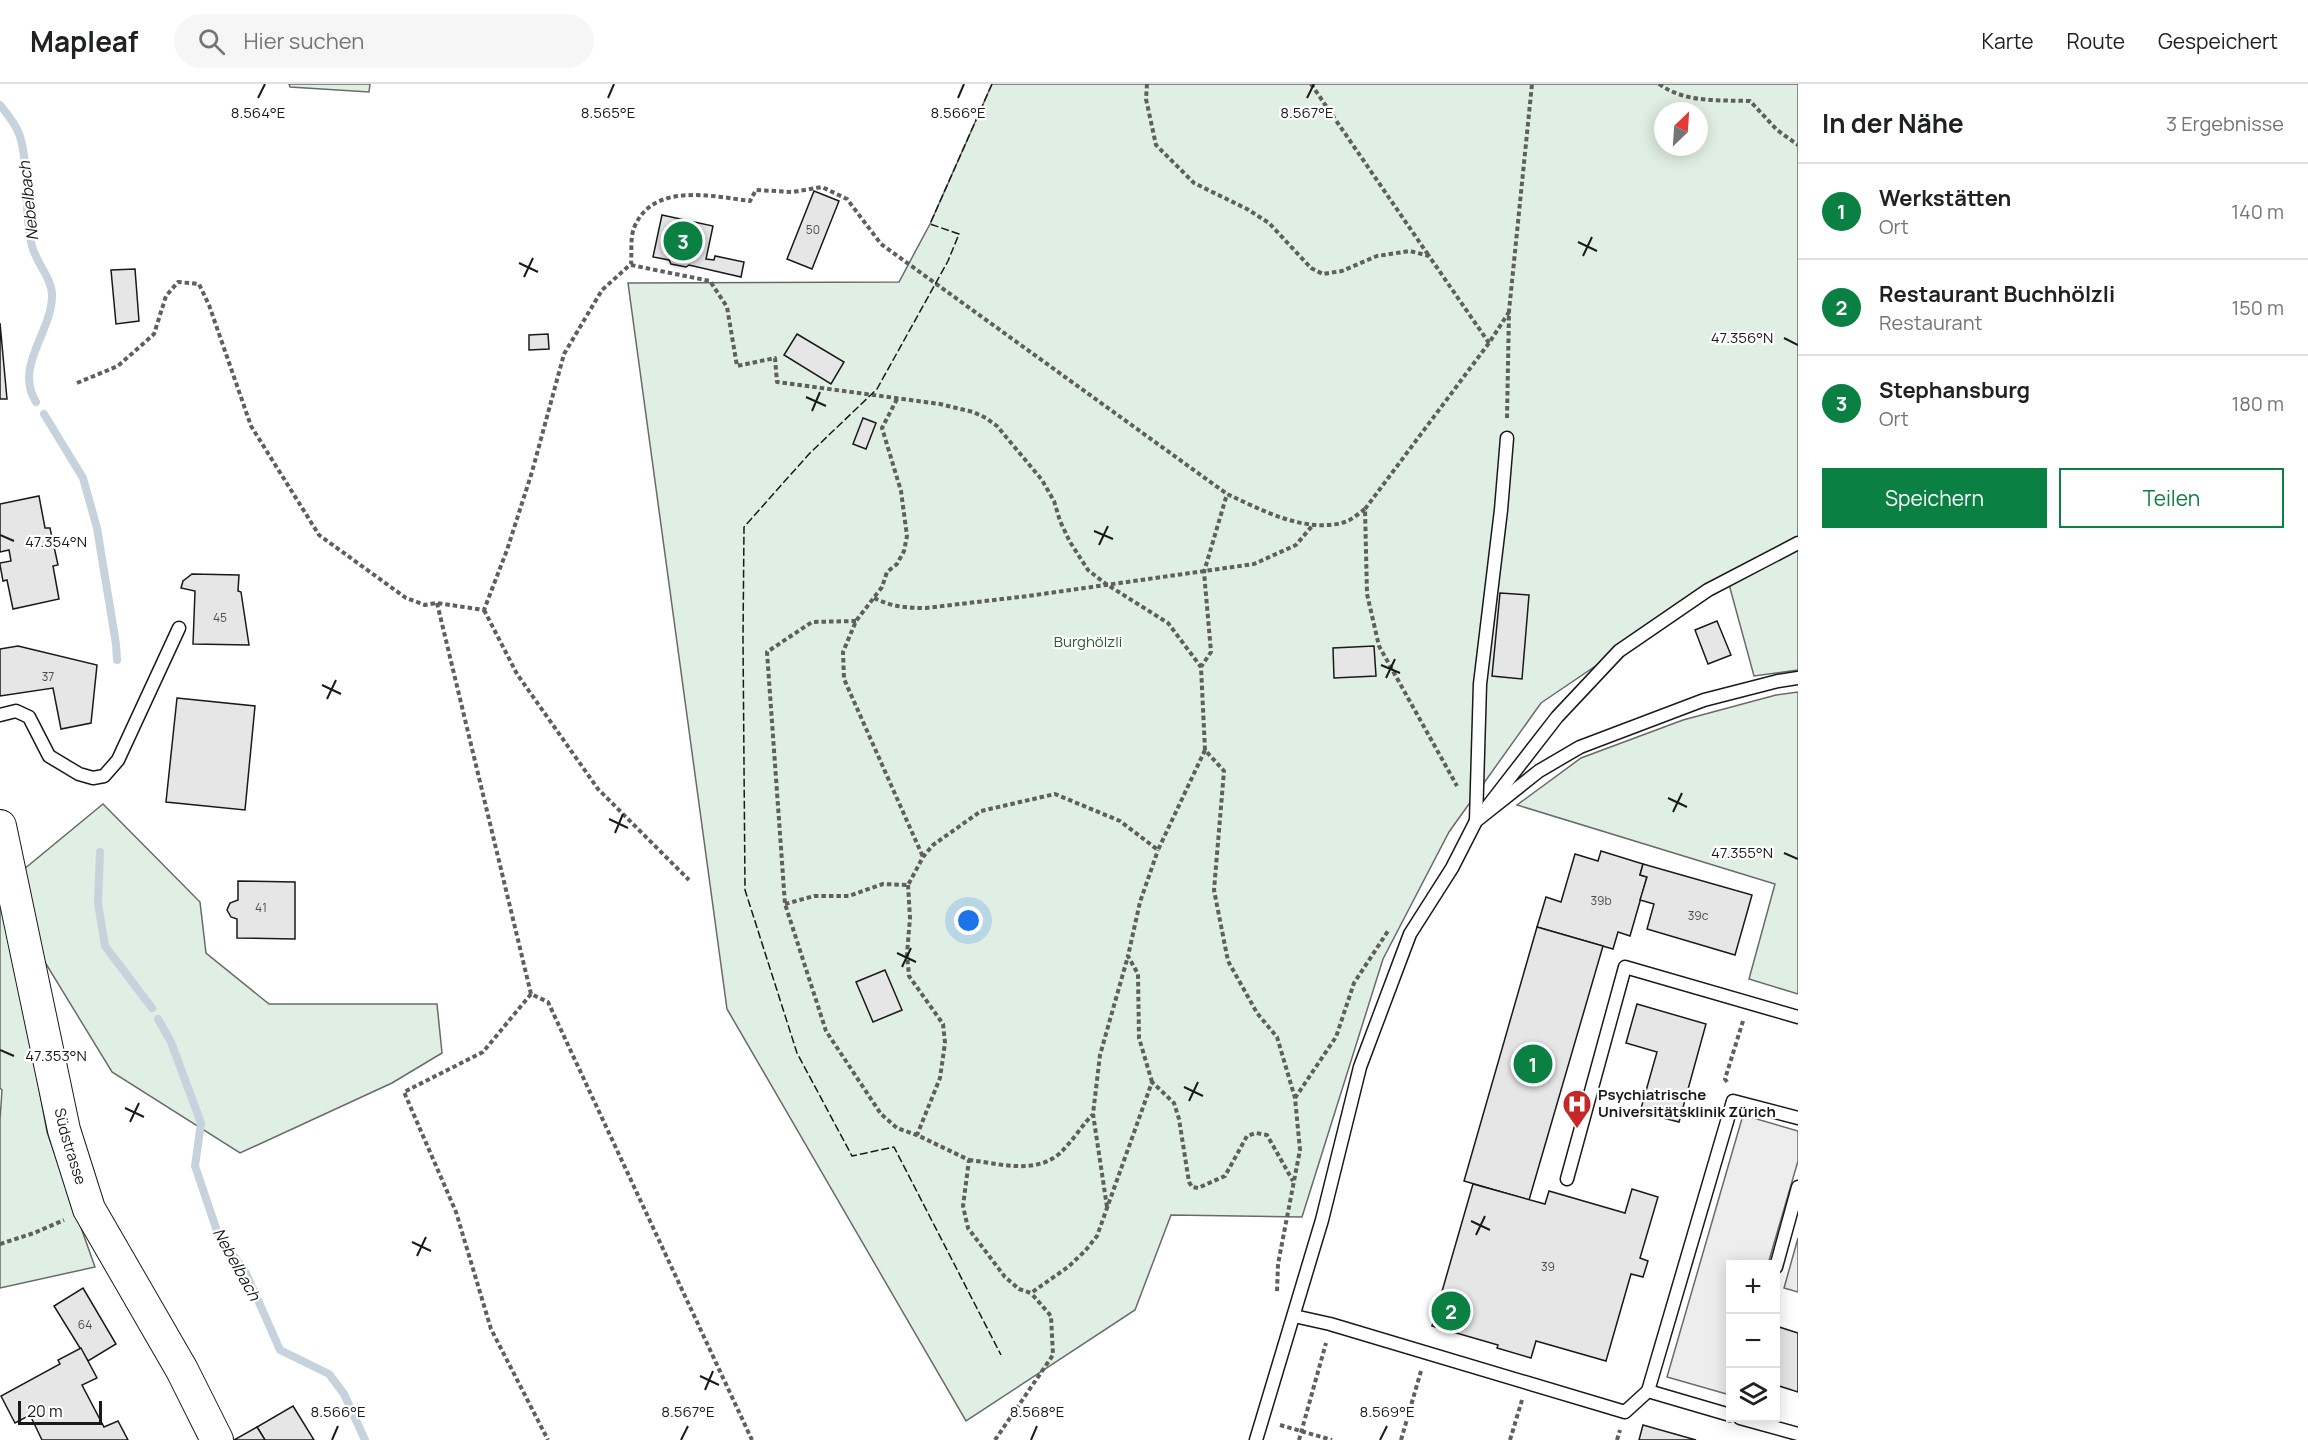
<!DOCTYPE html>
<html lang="de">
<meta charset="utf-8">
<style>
:root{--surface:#fff;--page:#f6f6f6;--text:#202124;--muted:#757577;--line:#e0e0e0;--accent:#0b8043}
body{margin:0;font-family:Manrope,sans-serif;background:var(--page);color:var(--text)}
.controls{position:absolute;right:18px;bottom:18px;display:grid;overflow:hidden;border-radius:0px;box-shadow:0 3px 15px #0003}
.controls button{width:54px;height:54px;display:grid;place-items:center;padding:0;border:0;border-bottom:2px solid var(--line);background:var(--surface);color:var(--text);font:30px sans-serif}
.compass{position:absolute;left:1654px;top:18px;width:54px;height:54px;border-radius:50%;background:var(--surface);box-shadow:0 3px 15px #0003;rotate:25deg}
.scale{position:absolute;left:18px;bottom:15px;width:84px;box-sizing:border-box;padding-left:6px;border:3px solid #1a1a1a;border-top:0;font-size:16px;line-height:21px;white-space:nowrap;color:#1a1a1a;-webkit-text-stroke:4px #fff;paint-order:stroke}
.you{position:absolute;left:969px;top:837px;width:21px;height:21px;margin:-15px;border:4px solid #fff;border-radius:50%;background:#1a73e8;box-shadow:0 0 0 9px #1a73e833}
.badge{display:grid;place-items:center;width:39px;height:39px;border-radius:50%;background:var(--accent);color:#fff;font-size:20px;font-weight:700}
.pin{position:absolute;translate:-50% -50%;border:3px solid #fff;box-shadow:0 2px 6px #0006}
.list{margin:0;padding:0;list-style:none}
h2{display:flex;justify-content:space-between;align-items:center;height:78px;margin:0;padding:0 24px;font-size:26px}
h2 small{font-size:20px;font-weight:400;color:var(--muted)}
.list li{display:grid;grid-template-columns:39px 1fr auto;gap:18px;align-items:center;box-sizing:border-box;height:96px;padding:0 24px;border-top:2px solid var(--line)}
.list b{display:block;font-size:22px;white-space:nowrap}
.list p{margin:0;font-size:20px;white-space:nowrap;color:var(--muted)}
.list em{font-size:20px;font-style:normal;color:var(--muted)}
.actions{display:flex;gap:12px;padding:18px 24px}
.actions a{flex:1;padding:14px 0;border:2px solid var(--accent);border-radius:0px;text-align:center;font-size:21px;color:var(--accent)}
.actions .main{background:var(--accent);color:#fff}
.icon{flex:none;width:33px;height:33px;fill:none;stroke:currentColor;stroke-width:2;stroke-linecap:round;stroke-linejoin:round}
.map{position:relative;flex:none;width:1798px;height:1356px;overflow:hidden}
header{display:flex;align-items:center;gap:36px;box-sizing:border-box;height:84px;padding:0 30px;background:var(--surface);border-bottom:2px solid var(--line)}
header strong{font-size:28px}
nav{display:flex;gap:33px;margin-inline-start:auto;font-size:21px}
.search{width:420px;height:54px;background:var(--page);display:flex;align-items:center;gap:15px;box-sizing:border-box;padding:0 21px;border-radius:33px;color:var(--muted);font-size:22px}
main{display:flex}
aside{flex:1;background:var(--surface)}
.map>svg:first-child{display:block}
.green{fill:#e0efe3;stroke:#6a6a6a;stroke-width:1.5;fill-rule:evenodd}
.parking{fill:#ededed;stroke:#6a6a6a;stroke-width:1.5}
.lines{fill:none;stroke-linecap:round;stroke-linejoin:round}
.stream{stroke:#c6d2dc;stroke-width:8}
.building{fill:#e6e6e6;stroke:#1a1a1a;stroke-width:1.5}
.service-casing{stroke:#1a1a1a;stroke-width:15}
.tertiary-casing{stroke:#1a1a1a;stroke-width:34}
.path{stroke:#5f5f5f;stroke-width:4;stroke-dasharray:4.5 3;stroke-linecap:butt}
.service{stroke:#fff;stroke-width:12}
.tertiary{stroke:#fff;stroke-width:32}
.fence{stroke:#1a1a1a;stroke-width:1.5;stroke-dasharray:8 3;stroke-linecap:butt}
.ticks{fill:none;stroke:#1a1a1a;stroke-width:2}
.labels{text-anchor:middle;stroke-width:4.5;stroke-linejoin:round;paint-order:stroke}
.number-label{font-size:12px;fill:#4d4d4d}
.park-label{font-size:15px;fill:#2b5a34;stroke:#fff}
.poi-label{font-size:15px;font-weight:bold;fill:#1a1a1a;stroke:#fff;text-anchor:start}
.street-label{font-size:15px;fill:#1a1a1a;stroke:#fff}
.water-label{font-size:16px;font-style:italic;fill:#1a1a1a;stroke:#fff}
.ticks-label{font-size:15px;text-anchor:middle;fill:#1a1a1a;stroke:#fff;stroke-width:4.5;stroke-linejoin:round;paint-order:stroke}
</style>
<header>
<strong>Mapleaf</strong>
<div class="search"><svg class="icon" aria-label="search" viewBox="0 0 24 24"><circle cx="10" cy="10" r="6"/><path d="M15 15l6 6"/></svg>Hier suchen</div>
<nav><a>Karte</a><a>Route</a><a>Gespeichert</a></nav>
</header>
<main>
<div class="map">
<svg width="1798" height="1356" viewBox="0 0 1798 1356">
<rect width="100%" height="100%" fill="#fff"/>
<g class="green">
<path d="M 289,0 L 370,0 L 369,8 L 290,3 Z"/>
<path d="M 992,0 L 1798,0 L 1798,586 L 1754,592 L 1727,493 L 1541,619 L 1449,748 L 1383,875 L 1302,1133 L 1171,1131 L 1135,1226 L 966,1337 L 727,925 L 628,199 L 899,198 L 930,140 ZM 1663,27 L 1699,27 L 1699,63 L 1663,63 Z"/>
<path d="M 1798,608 L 1798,910 L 1749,895 L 1775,800 L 1517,721 L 1581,674 L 1683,636 L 1776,611 Z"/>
<path d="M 103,720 L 200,818 L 206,869 L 269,920 L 437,920 L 442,969 L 392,999 L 240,1069 L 112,988 L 4,811 L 47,1048 L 95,1183 L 0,1204 L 0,1036 L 2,1006 L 0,1004 L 0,805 Z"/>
</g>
<g class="parking">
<path d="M 1743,1031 L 1798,1047 L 1798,1077 L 1768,1180 L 1730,1180 L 1730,1311 L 1667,1293 Z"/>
<path d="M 1798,1154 L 1798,1208 L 1784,1204 Z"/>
</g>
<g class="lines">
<g class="stream">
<path d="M 0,21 C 8,31 18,43 21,56 C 30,90 23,128 32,162 C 36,179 53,195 52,213 C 51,249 14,283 36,318"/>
<path d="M 44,330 L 83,394 L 97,444 L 116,560 L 117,576"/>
<path d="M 100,768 L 98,819 L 105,862 L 152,924"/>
<path d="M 158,935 L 171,958 L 201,1039 L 195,1082 L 218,1150 L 246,1189 L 280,1266 L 329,1290 L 344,1310 L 365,1356"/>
</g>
</g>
<g class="building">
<path d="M 814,107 L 839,117 L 812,185 L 787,175 Z"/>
<path d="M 662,131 L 713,142 L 706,175 L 714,176 L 715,172 L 744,178 L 741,193 L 689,181 L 686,183 L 671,180 L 669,176 L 653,173 Z"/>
<path d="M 135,185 L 139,237 L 116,240 L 111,186 Z"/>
<path d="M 0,239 L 7,315 L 0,315 Z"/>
<path d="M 548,250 L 549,265 L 529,266 L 529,251 Z"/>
<path d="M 797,250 L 844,278 L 831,300 L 784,271 Z"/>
<path d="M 863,334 L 876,339 L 866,365 L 853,360 Z"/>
<path d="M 39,412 L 45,444 L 50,444 L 58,481 L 53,482 L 59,515 L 13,525 L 7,496 L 3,497 L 0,481 L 0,479 L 11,477 L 9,466 L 0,468 L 0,420 Z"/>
<path d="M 192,490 L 239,491 L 238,507 L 241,508 L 249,561 L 193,560 L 195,507 L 181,504 L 183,497 Z"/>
<path d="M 1500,509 L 1529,511 L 1522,595 L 1492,592 Z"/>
<path d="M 1717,537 L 1731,571 L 1708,580 L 1695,546 Z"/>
<path d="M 18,562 L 97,581 L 91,639 L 61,645 L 53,604 L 0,612 L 0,565 Z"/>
<path d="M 1374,562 L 1376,592 L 1334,594 L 1333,564 Z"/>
<path d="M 177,614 L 255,622 L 245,726 L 166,718 Z"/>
<path d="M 1601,767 L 1643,780 L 1640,791 L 1647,793 L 1630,852 L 1618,848 L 1613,865 L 1537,843 L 1546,813 L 1561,818 L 1575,770 L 1598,777 Z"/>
<path d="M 1643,780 L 1752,811 L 1735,871 L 1647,845 L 1654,820 L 1640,816 L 1647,793 L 1640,791 Z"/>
<path d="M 238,797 L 295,798 L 295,855 L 237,854 L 237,835 L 231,833 L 227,826 L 230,819 L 238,816 Z"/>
<path d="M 1537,843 L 1603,862 L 1529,1116 L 1464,1097 Z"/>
<path d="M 885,886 L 902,926 L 873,938 L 856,898 Z"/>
<path d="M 1637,920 L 1706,940 L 1679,1038 L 1640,1028 L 1657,968 L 1626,959 Z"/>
<path d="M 1473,1100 L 1545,1120 L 1549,1107 L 1625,1129 L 1632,1105 L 1658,1113 L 1640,1174 L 1648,1177 L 1643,1193 L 1631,1190 L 1606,1277 L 1536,1257 L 1531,1274 L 1497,1264 L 1498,1261 L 1432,1242 Z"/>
<path d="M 83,1204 L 116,1260 L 88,1277 L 54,1222 Z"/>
<path d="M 1776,1242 L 1798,1249 L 1798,1308 L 1776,1301 Z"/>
<path d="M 81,1264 L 97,1294 L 82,1301 L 104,1343 L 118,1337 L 128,1356 L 42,1356 L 30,1331 L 15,1339 L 1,1312 L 60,1280 L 58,1276 Z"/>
<path d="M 293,1322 L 314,1356 L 265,1356 L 257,1343 Z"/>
<path d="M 1643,1341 L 1696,1356 L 1639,1356 Z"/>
<path d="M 257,1343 L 265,1356 L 234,1356 Z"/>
</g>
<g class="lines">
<g class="service-casing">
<g id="service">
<path d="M 0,631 L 16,627 L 29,633 L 49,672 L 79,690 L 93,694 L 104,692 L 118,676 L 179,544"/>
<path d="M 1488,722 L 1557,633 L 1619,567 L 1708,506 L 1798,459"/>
<path d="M 1476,737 L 1480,600 L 1501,426 L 1507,354"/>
<path d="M 1567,1095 L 1625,883 L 1798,933"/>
<path d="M 1776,1183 L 1798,1103"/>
<path d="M 1294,1232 L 1330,1240 L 1625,1328 L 1648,1307 L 1730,1331"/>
<path d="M 1648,1307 L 1733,1017 L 1798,1034"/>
<path d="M 1740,1334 L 1798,1350"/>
<path d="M 1256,1356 L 1322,1136 L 1360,983 L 1410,850 L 1452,784 L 1476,737 L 1539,687 L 1580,663 L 1704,616 L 1778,597 L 1798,594"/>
</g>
</g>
<g class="tertiary-casing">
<g id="tertiary">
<path id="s1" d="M 0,742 L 64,1046 L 89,1125 L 182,1286 L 217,1356"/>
</g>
</g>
<g class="path">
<path d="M 1147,0 L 1146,15 L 1156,61 L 1194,99 L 1247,125 L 1269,139 L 1311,184 L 1323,190 L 1342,187 L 1377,172 L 1410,167 L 1429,172 L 1489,259"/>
<path d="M 1311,0 L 1429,172"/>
<path d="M 1659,0 C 1685,19 1719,16 1750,17 L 1777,46 L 1798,61"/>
<path d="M 631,181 L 710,197 L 727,223 L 737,282 L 775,274 L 777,298 L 940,320 L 973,328 L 986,334 L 997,342 L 1042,396 L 1054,417 L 1060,437 L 1070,458 L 1088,486 L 1106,500 L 1168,539 L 1201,583"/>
<path d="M 77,299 L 118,282 L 154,250 L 166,212 L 178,198 L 199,200 L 209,221 L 251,342 L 319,451 L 406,514 L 425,521 L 437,519 L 484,526 L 507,466 L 532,388 L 564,270 L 602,206 L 631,180 C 632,170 630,154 634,144 C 652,98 712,112 750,117 L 756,106 L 793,108 L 822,103 L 847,115 L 881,160 L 1227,410 C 1262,426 1305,450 1345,438 C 1352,436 1359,429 1365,425 L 1367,510 L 1379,562 L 1457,702"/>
<path d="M 897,315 L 882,344 L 901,407 L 907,452 L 904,467 L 897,480 L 887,488 L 882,503 L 856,537 L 843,568 L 844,595 L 923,773"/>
<path d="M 1507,334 L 1509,227 L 1532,0"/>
<path d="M 1365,425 L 1489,259 L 1509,228"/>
<path d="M 874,514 C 892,523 907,524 926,524 L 1028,512 L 1254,480 L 1296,461 L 1312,442"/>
<path d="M 437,519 L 531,910 L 548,918 L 752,1356"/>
<path d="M 484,526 L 517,590 L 598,705 L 689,796"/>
<path d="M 856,537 L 812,538 L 767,568 L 785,820 L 826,947 L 881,1030 L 897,1044 L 917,1051 L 969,1076 L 963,1122 L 968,1144 L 1005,1193 L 1019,1205 L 1031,1209 L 1068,1183 L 1085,1167 L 1097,1152 L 1152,998 L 1174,1019 L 1179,1035 L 1189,1098 L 1192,1103 L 1198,1104 L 1225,1092 L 1247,1052 L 1256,1049 L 1267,1051 L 1293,1097"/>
<path d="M 1205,666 L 1201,583 L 1211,568 L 1204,488 L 1227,410"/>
<path d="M 908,801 L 910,834 L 907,870 L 909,892 L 943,940 L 945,959 L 940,994 L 917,1051"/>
<path d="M 785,820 L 814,812 L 849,812 L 883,800 L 908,801 L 923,773 L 933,761 L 981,727 L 1055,710 L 1120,737 L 1158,766 L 1205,666 L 1224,687 L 1214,806 L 1228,877 L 1257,929 L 1277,953 L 1295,1014 L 1300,1066 L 1278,1180 L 1277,1208"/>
<path d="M 531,910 L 483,968 L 404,1008 L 456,1128 L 491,1245 L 548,1356"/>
<path d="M 1152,998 L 1139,954 L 1138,890 L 1128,872 L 1140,818 L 1158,766"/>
<path d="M 1727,998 L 1725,995 L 1743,937"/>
<path d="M 1295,1014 L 1336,953 L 1354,899 L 1388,847"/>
<path d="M 969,1076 C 997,1079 1034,1091 1059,1070 C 1071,1059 1081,1043 1092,1031"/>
<path d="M 1107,1123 L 1093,1030 L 1100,971 L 1128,872"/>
<path d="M 0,1160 L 34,1149 L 64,1136"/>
<path d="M 1280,1341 L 1332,1356"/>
<path d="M 995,1356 L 1053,1271 L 1051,1232 L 1031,1209"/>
<path d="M 1299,1356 L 1326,1259"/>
<path d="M 1401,1356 L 1421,1287"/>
<path d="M 1510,1356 L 1522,1316"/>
<path d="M 1617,1356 L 1620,1346"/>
</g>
<use href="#service" class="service"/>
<use href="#tertiary" class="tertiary"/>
<path class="fence" d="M 992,0 L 930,140 L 959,150 L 948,177 L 877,305 L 809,370 L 744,443 L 743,555 L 745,806 L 797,969 L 852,1072 L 894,1063 L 1001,1271"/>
</g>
<path class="ticks" d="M 258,14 L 265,0M 608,14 L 614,0M 958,14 L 964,0M 1307,14 L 1314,0M 1578,158 L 1597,167M 1583,172 L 1592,153M 519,179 L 538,188M 524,193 L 533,174M 1784,254 L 1798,261M 806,313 L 826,322M 812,327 L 820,308M 1094,447 L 1113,455M 0,451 L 14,457M 1099,461 L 1108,442M 1381,581 L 1400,589M 1386,594 L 1395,575M 322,601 L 341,610M 327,615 L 336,596M 1668,714 L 1687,723M 1673,728 L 1682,709M 609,735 L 628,744M 615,749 L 623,730M 1784,769 L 1798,775M 897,869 L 916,878M 902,883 L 911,864M 0,966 L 14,972M 1184,1003 L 1203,1012M 1189,1017 L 1198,998M 125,1024 L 144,1033M 130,1038 L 139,1019M 1471,1137 L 1490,1146M 1476,1151 L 1485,1132M 412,1158 L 431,1167M 417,1172 L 426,1153M 700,1292 L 719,1301M 705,1306 L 713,1287M 332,1356 L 338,1342M 681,1356 L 688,1342M 1031,1356 L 1037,1342M 1380,1356 L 1387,1342"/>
<defs>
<g id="hospital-pin" transform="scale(1.5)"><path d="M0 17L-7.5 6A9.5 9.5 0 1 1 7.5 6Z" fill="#c62828" stroke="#fff"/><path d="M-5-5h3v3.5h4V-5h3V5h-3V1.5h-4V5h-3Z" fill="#fff"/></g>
</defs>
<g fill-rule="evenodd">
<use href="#hospital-pin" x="1577" y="1020"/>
</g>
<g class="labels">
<g class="number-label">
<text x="813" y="150">50</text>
<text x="220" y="538">45</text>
<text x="48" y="597">37</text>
<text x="1601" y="821">39b</text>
<text x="261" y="828">41</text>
<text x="1698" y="836">39c</text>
<text x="1548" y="1187">39</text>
<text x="85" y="1245">64</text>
</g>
<g class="park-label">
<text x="1088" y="563">Burghölzli</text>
</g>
<g class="poi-label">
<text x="1598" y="1016">Psychiatrische<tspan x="1598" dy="17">Universitätsklinik Zürich</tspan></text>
</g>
<g class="street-label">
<text dy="5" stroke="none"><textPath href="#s1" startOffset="328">Südstrasse</textPath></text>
</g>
<g class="water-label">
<text transform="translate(28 117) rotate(-96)" y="6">Nebelbach</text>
<text transform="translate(237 1180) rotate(61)" y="6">Nebelbach</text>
</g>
</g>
<g class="ticks-label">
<text x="258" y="34">8.564°E</text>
<text x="608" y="34">8.565°E</text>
<text x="958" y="34">8.566°E</text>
<text x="1307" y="34">8.567°E</text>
<text x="1742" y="259">47.356°N</text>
<text x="56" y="463">47.354°N</text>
<text x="1742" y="774">47.355°N</text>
<text x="56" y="977">47.353°N</text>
<text x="338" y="1333">8.566°E</text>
<text x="688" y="1333">8.567°E</text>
<text x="1037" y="1333">8.568°E</text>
<text x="1387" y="1333">8.569°E</text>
</g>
</svg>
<div class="controls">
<button>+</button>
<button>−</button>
<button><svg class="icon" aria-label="layers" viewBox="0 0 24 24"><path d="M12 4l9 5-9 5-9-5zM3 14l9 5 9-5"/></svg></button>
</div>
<svg class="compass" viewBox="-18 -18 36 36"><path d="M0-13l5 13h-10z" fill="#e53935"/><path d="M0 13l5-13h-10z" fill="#757577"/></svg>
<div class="scale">20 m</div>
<div class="you"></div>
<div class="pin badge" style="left:1533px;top:980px">1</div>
<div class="pin badge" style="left:1451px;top:1227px">2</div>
<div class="pin badge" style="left:683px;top:157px">3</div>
</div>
<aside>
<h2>In der Nähe<small>3 Ergebnisse</small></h2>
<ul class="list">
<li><span class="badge">1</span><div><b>Werkstätten</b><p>Ort</p></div><em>140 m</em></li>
<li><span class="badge">2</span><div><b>Restaurant Buchhölzli</b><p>Restaurant</p></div><em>150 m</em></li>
<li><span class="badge">3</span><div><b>Stephansburg</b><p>Ort</p></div><em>180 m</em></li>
</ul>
<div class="actions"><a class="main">Speichern</a><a>Teilen</a></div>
</aside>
</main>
